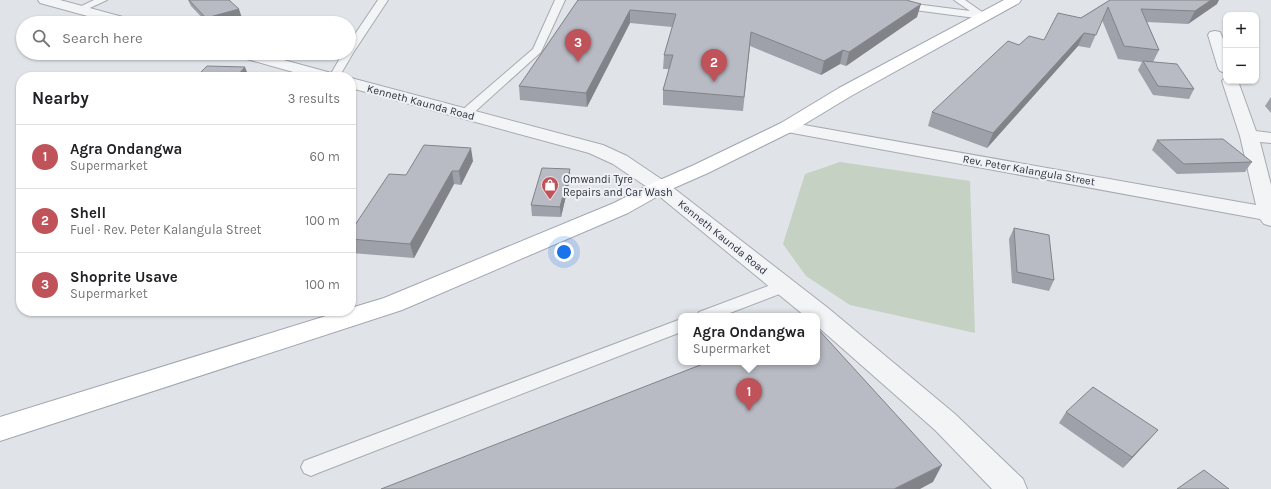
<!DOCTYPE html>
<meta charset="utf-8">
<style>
:root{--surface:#fff;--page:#f2f2f2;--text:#202124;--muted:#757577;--line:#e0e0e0;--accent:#c05259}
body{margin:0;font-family:Karla,sans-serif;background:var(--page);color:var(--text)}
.controls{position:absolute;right:12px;top:12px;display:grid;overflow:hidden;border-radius:8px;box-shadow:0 1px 3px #0004}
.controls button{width:36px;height:36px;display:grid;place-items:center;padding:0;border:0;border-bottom:1px solid var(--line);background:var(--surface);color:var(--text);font:20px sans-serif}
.you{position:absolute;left:564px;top:252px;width:14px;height:14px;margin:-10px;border:3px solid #fff;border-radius:50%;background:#1a73e8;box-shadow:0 0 0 6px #1a73e833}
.badge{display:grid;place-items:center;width:26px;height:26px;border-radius:50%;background:var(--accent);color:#fff;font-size:13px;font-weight:700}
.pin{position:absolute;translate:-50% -33px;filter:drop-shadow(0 1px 2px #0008)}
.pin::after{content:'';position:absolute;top:21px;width:14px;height:12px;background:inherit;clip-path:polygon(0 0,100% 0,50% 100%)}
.popup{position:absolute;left:678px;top:313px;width:142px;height:52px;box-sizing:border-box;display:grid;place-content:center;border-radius:8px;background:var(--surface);filter:drop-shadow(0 1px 3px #0005);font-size:13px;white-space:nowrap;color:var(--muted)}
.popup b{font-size:15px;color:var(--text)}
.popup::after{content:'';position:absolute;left:50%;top:100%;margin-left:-8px;border:8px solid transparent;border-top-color:var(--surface)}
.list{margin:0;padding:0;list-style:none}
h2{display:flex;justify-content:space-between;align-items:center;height:52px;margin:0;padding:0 16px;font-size:17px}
h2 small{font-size:13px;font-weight:400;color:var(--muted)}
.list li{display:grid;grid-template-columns:26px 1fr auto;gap:12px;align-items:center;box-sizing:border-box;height:64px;padding:0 16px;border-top:1px solid var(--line)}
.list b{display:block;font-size:15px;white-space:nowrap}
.list p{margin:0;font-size:13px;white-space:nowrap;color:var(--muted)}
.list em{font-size:13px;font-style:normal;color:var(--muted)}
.icon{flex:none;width:22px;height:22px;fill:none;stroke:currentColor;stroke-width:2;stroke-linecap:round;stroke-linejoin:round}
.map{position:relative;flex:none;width:1271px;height:489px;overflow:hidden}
.search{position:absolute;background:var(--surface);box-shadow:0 1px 3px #0004;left:16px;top:16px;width:340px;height:44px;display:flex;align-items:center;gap:10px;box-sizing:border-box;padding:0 14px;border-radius:22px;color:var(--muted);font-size:15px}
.panel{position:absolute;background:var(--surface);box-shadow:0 1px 3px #0004;left:16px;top:72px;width:340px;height:244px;border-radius:16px}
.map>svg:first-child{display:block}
.green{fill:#c5d1c2}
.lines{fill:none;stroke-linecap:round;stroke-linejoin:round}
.service-casing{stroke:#a6aab1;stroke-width:2}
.minor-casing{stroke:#a6aab1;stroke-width:2}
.primary-casing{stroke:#a1a6b2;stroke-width:2}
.service{fill:#f3f4f6;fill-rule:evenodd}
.minor{fill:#f3f4f6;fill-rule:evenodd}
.primary{fill:#fff;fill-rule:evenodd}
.wall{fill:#9ea1a9}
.shaded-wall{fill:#818389}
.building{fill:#b8bbc4;stroke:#818389}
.labels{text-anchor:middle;stroke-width:4;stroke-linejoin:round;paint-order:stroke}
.street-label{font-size:11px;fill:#2a303d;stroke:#f0f1f5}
.poi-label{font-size:11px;fill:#2a303d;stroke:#f0f1f5;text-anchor:start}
</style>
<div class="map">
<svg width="1271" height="489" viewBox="0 0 1271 489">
<rect width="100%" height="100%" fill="#e0e3e8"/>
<path class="green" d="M 840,162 L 970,181 L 975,333 L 850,305 L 806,276 L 783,244 L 805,174 Z"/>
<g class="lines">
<g class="service-casing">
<g id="service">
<path d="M 94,0 L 107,0 L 81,12 L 75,12 L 73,10 Z"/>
<path d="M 378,0 L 388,0 L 353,53 L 339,77 L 329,77 L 343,53 L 349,53 L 349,43 Z"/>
<path d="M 555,0 L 565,0 L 541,52 L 469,117 L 461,117 L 459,114 L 461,111 L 533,49 Z"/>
<path d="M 954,0 L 965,0 L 988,16 L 983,19 L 899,8 L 894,5 L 899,2 L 970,11 Z"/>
<path d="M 784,280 L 790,282 L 792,286 L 790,290 L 722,316 L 697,316 L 699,312 Z"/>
<path d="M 681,319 L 681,332 L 318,473 L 311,476 L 304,473 L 301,467 L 304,461 Z"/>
</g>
</g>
<g class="minor-casing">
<g id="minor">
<path d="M 38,0 L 60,0 L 134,20 L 136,23 L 113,23 L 40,3 Z"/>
<path d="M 1215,31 L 1220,32 L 1226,46 L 1226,73 L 1220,71 L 1218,68 L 1208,35 L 1210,32 Z"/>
<path d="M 233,53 L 258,53 L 335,74 L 337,77 L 311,77 L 236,56 Z"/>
<path d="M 1226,77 L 1226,81 L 1238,81 L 1256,131 L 1271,133 L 1271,143 L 1260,142 L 1271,185 L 1271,226 L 1264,224 L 1260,219 L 787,132 L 781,131 L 778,127 L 781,123 L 787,122 L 1256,205 L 1240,136 L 1222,81 Z"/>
<path d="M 351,78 L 603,145 L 627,156 L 667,183 L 828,308 L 955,414 L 1023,479 L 1027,489 L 992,489 L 935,430 L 817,326 L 817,316 L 805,316 L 653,191 L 613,164 L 589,153 L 351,88 Z"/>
</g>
</g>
<g class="primary-casing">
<path id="primary" d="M 1004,0 L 1021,0 L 1019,3 L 851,96 L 793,131 L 708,173 L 667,191 L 628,213 L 402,310 L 0,441 L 0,417 L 342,311 L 351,311 L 351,308 L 384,298 L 614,203 L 653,183 L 694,165 L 781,123 L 839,88 Z"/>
</g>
<use href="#service" class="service"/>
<use href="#minor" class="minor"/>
<use href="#primary" class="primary"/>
</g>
<g class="wall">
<path d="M 188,0 L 229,0 L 242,18 L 223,23 L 207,23 L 191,6 Z"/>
<path d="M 578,0 L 917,17 L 846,66 L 840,64 L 821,75 L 750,46 L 743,111 L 663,105 L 663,90 L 669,69 L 663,69 L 664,55 L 672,27 L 630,23 L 587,107 L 520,100 L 519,86 Z"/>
<path d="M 1110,0 L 1217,4 L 1188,24 L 1147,22 L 1159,50 L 1153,62 L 1194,89 L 1189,99 L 1153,95 L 1138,70 L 1142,62 L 1118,59 L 1102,20 L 1090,48 L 1078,46 L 987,148 L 928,126 L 932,112 L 1019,45 L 1044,40 Z"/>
<path d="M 1271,97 L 1271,113 L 1265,106 Z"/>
<path d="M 1157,140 L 1252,162 L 1245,172 L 1177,174 L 1152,150 Z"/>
<path d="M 473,161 L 461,185 L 454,184 L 414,258 L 351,253 L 351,231 L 406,175 Z"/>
<path d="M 570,179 L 561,217 L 532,216 L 531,205 Z"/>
<path d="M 1014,228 L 1054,280 L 1049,291 L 1012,283 L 1009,239 Z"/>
<path d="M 1066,412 L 1149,440 L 1123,468 L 1059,423 Z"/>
</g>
<g class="shaded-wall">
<path d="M 1211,0 L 1219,0 L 1217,4 L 1188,24 L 1195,11 Z"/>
<path d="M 921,4 L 917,17 L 846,66 L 849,52 Z"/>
<path d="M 239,9 L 242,18 L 223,23 L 209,23 L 206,18 Z"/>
<path d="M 630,10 L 630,23 L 587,107 L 586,93 Z"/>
<path d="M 1084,33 L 1078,46 L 987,148 L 993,133 Z"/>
<path d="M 843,50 L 840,64 L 821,75 L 824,61 Z"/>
<path d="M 245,67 L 249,77 L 236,77 Z"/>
<path d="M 471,148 L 473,161 L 461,185 L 459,171 Z"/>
<path d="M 570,169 L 570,179 L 561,217 L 560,207 Z"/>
<path d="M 452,171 L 454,184 L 414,258 L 410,244 Z"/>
<path d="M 1158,430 L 1149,440 L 1123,468 L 1132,457 Z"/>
<path d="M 942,465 L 933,482 L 920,489 L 894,489 Z"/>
</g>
<g class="building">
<path d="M 189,0 L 229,0 L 239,9 L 206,18 Z"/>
<path d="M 578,0 L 906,0 L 921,4 L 849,52 L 843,50 L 824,61 L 751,32 L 744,97 L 663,90 L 673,55 L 664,55 L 676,14 L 630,10 L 586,93 L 519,86 Z"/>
<path d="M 1110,0 L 1211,0 L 1195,11 L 1141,9 L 1159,50 L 1124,46 L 1108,7 L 1096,35 L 1084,33 L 993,133 L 932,112 L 1008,41 L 1019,45 L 1029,36 L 1044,40 L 1058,13 L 1081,18 Z"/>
<path d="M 1143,61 L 1177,64 L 1194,89 L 1158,86 Z"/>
<path d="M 207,66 L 245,67 L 236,77 L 150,77 L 153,75 L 197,76 Z"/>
<path d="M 1223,139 L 1252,162 L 1184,164 L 1157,140 Z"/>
<path d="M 424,145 L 471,148 L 459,171 L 452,171 L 410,244 L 351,239 L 351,231 L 389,174 L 406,175 Z"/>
<path d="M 542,168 L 570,169 L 560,207 L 531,205 Z"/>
<path d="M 1014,228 L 1049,235 L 1054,280 L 1017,272 Z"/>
<path d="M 817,328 L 942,465 L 894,489 L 381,489 L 708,362 L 817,362 Z"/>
<path d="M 1093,387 L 1158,430 L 1132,457 L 1066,412 Z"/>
<path d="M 1204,470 L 1229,489 L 1177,489 Z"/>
</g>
<defs>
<g id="shop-pin" transform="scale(0.9)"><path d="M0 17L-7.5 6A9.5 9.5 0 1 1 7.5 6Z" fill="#c05259" stroke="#f0f1f5"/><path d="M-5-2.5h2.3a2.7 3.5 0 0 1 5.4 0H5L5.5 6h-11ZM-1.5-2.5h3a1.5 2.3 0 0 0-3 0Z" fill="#fff"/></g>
</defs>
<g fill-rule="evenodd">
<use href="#shop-pin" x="550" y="185"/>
</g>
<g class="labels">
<g class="street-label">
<text transform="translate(421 102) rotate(15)" y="4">Kenneth Kaunda Road</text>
<text transform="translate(1029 170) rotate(10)" y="4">Rev. Peter Kalangula Street</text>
<text transform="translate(723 237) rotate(39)" y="4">Kenneth Kaunda Road</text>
</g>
<g class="poi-label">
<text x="563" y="183">Omwandi Tyre<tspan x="563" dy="13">Repairs and Car Wash</tspan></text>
</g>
</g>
</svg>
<div class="controls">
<button>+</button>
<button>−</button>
</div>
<div class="you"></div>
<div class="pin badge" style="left:749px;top:411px">1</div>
<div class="popup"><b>Agra Ondangwa</b>Supermarket</div>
<div class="pin badge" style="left:714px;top:82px">2</div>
<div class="pin badge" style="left:578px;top:62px">3</div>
<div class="search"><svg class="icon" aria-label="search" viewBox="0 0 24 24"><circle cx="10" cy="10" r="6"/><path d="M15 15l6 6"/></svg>Search here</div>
<section class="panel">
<h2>Nearby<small>3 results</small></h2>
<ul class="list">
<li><span class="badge">1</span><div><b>Agra Ondangwa</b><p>Supermarket</p></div><em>60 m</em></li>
<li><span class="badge">2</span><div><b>Shell</b><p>Fuel · Rev. Peter Kalangula Street</p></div><em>100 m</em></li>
<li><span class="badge">3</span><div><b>Shoprite Usave</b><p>Supermarket</p></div><em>100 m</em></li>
</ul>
</section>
</div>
